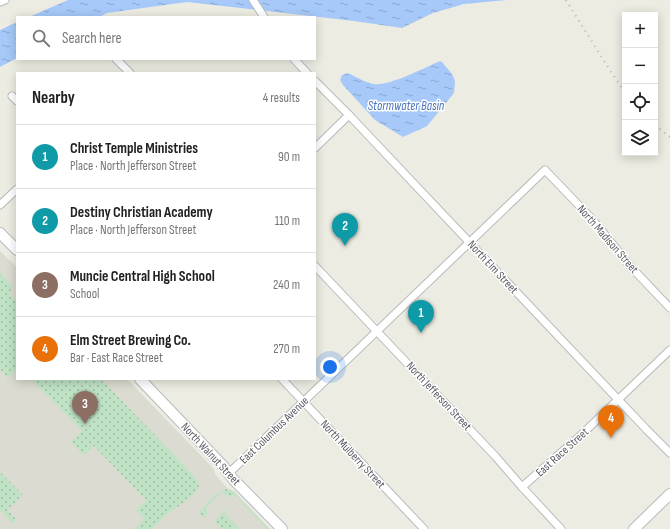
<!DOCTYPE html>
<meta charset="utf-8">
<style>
:root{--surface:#fff;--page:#f6f6f6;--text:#222;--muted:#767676;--line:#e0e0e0;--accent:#7c3aed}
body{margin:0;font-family:"Sofia Sans Condensed",sans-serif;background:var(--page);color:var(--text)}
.controls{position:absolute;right:12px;top:12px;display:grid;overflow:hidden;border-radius:0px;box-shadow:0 2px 10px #0003}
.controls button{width:36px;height:36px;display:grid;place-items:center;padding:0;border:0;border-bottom:1px solid var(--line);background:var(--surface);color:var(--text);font:20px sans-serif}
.you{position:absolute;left:330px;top:367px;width:14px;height:14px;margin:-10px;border:3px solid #fff;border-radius:50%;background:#1a73e8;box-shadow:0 0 0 6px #1a73e833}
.badge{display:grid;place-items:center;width:26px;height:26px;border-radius:50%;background:var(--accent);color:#fff;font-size:13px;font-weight:700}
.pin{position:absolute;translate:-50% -33px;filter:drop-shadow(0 1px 2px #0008)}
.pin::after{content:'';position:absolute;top:21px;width:14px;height:12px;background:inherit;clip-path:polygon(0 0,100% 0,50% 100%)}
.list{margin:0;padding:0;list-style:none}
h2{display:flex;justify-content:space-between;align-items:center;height:52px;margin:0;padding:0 16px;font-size:17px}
h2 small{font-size:13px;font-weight:400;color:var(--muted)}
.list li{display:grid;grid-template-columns:26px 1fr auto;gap:12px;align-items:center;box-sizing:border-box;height:64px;padding:0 16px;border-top:1px solid var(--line)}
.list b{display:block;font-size:15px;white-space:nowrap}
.list p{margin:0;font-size:13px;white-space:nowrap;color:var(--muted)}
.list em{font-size:13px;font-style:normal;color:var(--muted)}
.icon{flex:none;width:22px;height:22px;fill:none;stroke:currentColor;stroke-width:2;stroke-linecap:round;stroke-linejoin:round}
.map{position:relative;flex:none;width:670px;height:529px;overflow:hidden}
.search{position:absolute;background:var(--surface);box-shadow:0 2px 10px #0003;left:16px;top:16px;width:300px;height:44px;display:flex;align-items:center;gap:10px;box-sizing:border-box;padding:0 14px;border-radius:0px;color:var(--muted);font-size:15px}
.panel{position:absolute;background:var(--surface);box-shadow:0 2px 10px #0003;left:16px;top:72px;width:300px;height:308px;border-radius:0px}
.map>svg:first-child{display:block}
.education{fill:#dcdbd1}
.grass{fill:url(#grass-dots)}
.water{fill:url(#water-ripples)}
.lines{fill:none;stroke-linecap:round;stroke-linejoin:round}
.street-casing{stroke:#b8b9be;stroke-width:9}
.secondary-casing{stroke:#b8bac0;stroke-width:12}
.street{stroke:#fff;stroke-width:7}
.secondary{stroke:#fff;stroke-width:10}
.rail{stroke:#b3b4b4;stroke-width:2;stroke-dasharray:1 5;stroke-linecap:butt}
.labels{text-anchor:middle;stroke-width:3;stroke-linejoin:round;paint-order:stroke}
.street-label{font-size:12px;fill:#5b5d62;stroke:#fff}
.water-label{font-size:13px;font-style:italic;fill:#4a72bb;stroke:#fff}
</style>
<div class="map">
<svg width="670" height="529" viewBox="0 0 670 529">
<defs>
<pattern id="grass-dots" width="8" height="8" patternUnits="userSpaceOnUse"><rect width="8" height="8" fill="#c0e3c5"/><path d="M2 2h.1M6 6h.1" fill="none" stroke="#9fbba3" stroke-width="1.8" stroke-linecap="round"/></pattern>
<pattern id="water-ripples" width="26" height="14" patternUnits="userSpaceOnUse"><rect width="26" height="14" fill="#a6c9f9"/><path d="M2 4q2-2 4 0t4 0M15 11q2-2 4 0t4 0" fill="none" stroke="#8aa6cd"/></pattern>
</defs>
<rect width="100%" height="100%" fill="#ecece2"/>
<path class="education" d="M 0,251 L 17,267 L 17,379 L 127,379 L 214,469 L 215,474 L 227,488 L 234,491 L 270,529 L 0,529 Z"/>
<g class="grass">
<path d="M 0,273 L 13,287 L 9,293 L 17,301 L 17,369 L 8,378 L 0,369 Z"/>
<path d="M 31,379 L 101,379 L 194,476 L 193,476 L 198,481 L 199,487 L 196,492 L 183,503 L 167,514 L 152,529 L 134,529 L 144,519 L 136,510 L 146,500 L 94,446 L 84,455 L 71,442 L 82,431 Z"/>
<path d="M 0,472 L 23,495 L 7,510 L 17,520 L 13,524 L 0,510 Z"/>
<path d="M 228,489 L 234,492 L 269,529 L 267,529 L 234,494 L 230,497 L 228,497 L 222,492 L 205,509 L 208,513 L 204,518 L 199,512 C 206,505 217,490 228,489 Z"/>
<path d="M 227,508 L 225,514 L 240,529 L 222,529 L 214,521 Z"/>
</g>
<g class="water">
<path d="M 68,0 L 507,0 L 464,4 L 433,13 L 402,28 L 354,21 L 187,2 L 107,13 L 99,17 L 29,17 Z"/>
<path d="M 17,22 L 17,58 L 0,67 L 0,30 Z"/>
<path d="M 440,61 L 442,62 L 452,74 L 455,81 L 454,93 L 427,126 L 403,137 L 375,120 L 343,85 L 340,80 L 342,75 L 348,73 C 356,77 365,82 373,84 C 388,87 426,67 440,61 Z"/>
</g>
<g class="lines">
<g class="street-casing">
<g id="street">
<path d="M 253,0 L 264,17"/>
<path d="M 0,2 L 5,0"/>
<path d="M 116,59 L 130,73"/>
<path d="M 294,59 L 307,73"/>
<path d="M 315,81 L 349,115 L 646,429 L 670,453"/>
<path d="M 12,96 L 17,101"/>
<path d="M 315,148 L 349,115"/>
<path d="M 0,205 L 17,189"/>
<path d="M 315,266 L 496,457 L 522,487 L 561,529"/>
<path d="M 282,379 L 424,529"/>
<path d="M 229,473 L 545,170 L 593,220 L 631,267 L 670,308"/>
<path d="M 522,487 L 579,437 L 670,350"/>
</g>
</g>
<g class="secondary-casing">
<g id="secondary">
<path d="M 0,233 L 17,250"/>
<path d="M 140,379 L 224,467 L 233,479 L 282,529"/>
<path d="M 634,529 L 670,494"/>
</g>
</g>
<use href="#street" class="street"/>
<use href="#secondary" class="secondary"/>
<g class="rail">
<path d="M 566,0 L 611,72 L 625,92"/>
<path d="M 655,125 L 670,137"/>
</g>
</g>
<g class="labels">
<g class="street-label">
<text transform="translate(608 239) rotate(49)" y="4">North Madison Street</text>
<text transform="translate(493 267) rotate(47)" y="4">North Elm Street</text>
<text transform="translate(439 396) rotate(47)" y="4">North Jefferson Street</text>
<text transform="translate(274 430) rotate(-44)" y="4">East Columbus Avenue</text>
<text transform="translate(562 452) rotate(-42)" y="4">East Race Street</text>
<text transform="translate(211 454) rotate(47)" y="4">North Walnut Street</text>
<text transform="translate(353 454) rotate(47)" y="4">North Mulberry Street</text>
</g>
<g class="water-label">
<text x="406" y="110">Stormwater Basin</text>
</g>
</g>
</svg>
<div class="controls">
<button>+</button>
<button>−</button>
<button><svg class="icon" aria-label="locate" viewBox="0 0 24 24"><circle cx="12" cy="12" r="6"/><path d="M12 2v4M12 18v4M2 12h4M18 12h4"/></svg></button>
<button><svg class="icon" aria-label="layers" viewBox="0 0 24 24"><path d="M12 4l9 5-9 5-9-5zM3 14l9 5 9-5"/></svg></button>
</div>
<div class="you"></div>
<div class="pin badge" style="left:421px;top:333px;background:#0f9aa8">1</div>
<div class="pin badge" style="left:345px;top:246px;background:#0f9aa8">2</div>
<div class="pin badge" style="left:85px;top:424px;background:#8d6e63">3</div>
<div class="pin badge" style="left:611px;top:438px;background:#e8710a">4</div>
<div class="search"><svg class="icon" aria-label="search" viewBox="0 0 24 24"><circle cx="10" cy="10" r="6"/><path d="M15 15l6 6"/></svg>Search here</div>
<section class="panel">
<h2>Nearby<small>4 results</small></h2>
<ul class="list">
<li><span class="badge" style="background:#0f9aa8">1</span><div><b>Christ Temple Ministries</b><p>Place · North Jefferson Street</p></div><em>90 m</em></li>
<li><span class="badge" style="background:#0f9aa8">2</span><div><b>Destiny Christian Academy</b><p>Place · North Jefferson Street</p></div><em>110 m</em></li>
<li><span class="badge" style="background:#8d6e63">3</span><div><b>Muncie Central High School</b><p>School</p></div><em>240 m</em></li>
<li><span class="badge" style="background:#e8710a">4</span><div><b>Elm Street Brewing Co.</b><p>Bar · East Race Street</p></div><em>270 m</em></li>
</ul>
</section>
</div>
